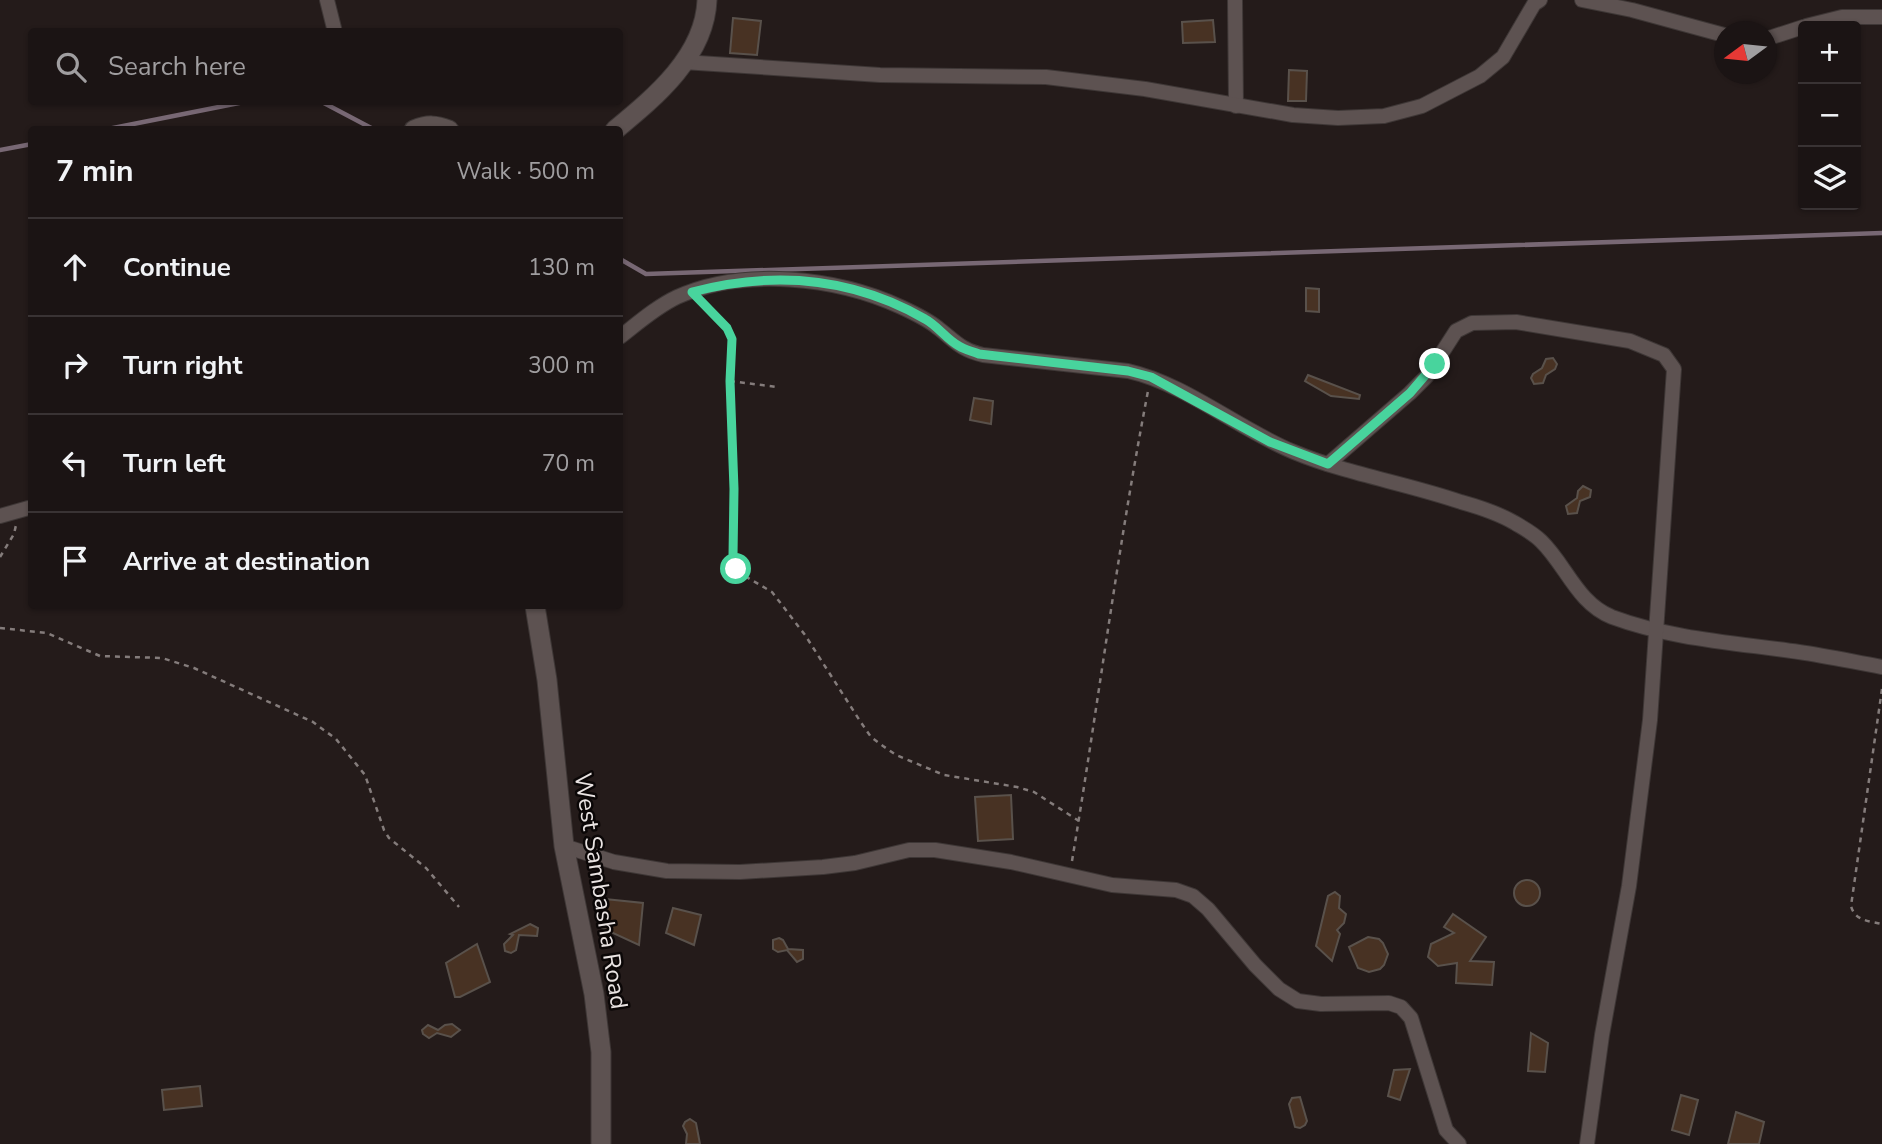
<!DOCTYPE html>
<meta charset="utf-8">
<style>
:root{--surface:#1b1414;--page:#241d1d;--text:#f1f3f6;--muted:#a09ea0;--line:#393334}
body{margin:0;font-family:"Nunito Sans",sans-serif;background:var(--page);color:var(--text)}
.controls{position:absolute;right:21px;top:21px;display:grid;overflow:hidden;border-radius:7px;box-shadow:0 2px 5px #0004}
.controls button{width:63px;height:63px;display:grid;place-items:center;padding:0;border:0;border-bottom:2px solid var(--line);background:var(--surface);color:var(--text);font:35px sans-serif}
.compass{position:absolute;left:1714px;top:21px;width:63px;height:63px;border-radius:50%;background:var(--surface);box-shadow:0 2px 5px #0004;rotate:255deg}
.stop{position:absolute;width:21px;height:21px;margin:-16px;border:5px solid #48d49d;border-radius:50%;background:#fff}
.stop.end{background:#48d49d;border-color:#fff;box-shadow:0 2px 7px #0008}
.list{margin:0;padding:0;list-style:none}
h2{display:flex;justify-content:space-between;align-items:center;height:91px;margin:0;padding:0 28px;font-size:30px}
h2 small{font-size:23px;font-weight:400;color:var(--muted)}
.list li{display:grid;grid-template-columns:46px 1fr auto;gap:21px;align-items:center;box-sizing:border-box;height:98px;padding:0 28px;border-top:2px solid var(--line)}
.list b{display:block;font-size:26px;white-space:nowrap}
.list em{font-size:23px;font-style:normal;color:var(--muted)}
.icon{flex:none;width:38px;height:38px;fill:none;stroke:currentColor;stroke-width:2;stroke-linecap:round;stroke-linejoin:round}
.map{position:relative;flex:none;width:1882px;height:1144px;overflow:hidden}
.search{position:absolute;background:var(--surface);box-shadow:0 2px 5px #0004;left:28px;top:28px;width:595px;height:77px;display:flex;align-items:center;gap:18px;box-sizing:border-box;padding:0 24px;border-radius:7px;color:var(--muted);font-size:26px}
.panel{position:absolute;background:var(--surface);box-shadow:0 2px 5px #0004;left:28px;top:126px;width:595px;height:483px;border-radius:7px}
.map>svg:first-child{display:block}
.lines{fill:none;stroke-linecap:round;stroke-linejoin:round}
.stream{stroke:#786874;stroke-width:4.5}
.building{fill:#483223;stroke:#59514b;stroke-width:2}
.minor-casing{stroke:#3e3736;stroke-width:16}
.tertiary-casing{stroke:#3e3736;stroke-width:21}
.path{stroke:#847c7b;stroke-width:2.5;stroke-dasharray:5 5;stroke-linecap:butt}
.minor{stroke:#5d5251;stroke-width:14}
.tertiary{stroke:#5d5251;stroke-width:19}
.route{stroke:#48d49d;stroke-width:9}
.labels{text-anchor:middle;stroke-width:5;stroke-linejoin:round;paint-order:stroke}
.street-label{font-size:24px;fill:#eae4e3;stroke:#0b0707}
</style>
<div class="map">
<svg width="1882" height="1144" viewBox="0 0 1882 1144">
<rect width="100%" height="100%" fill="#241b1a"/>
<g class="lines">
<g class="stream">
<path d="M 322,102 L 375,130"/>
<path d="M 103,130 L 244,102"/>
<path d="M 0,150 L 32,144"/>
<path d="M 620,259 L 646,274 L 1882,233"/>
</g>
</g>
<g class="building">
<path d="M 733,18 L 761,21 L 757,55 L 730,53 Z"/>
<path d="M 1213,20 L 1215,42 L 1183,43 L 1182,22 Z"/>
<path d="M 1289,70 L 1307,71 L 1306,101 L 1288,101 Z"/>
<path d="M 1306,288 L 1319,289 L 1319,312 L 1306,311 Z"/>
<path d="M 1553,358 L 1557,364 L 1555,369 L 1546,375 L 1543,383 L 1534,384 L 1531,378 L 1533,374 L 1542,368 L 1546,359 Z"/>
<path d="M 1308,375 L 1360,395 L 1359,399 L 1331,396 L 1305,381 Z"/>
<path d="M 974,398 L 993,401 L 991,424 L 970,420 Z"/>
<path d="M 1583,486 L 1591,490 L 1590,497 L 1580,501 L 1577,513 L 1568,514 L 1566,506 L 1577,498 L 1578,491 Z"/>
<path d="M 1011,795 L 1013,839 L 978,841 L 975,797 Z"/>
<circle cx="1527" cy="893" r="13"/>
<path d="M 1335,892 L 1340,896 L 1339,908 L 1346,914 L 1344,923 L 1337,930 L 1340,934 L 1332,961 L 1316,946 L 1328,896 Z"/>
<path d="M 605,899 L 643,903 L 639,945 L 602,928 Z"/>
<path d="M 673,908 L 701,915 L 694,945 L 666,933 Z"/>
<path d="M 1453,914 L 1486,937 L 1470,961 L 1494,962 L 1492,985 L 1456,983 L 1457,963 L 1438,966 L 1428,957 L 1431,944 L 1454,933 L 1444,927 Z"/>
<path d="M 530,924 L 538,928 L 537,936 L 519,935 L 516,950 L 511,953 L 505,951 L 504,944 L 513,935 L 510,934 Z"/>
<path d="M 1368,937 L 1379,939 L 1383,943 L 1388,954 L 1384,965 L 1380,969 L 1369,972 L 1358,968 L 1349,947 Z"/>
<path d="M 779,938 L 783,940 L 788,949 L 803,950 L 803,959 L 797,962 L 787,950 L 778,952 L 773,949 L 773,940 Z"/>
<path d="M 477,944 L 490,982 L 460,997 L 455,997 L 446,963 Z"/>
<path d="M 452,1024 L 460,1030 L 451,1037 L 437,1033 L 429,1038 L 423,1034 L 422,1030 L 428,1025 L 438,1030 L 445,1025 Z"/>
<path d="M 1531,1033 L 1548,1043 L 1545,1072 L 1528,1071 Z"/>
<path d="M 1410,1069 L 1400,1100 L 1388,1096 L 1394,1070 Z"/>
<path d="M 200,1086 L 202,1106 L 164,1110 L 162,1090 Z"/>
<path d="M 1681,1095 L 1698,1100 L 1689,1135 L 1672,1130 Z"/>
<path d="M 1300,1097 L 1307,1121 L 1305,1125 L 1300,1128 L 1295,1127 L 1289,1104 L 1292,1098 Z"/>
<path d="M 1736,1112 L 1764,1122 L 1759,1144 L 1728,1144 Z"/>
<path d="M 690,1119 L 696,1123 L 700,1144 L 686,1144 L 687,1134 L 683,1126 L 685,1122 Z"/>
</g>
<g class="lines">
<g class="minor-casing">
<g id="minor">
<path d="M 327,0 L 335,32"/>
<path d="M 1235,0 L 1236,106"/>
<path d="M 1582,0 L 1632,10 L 1724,35"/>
<path d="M 1806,26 L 1842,17 L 1882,17"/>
<path d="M 1766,39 L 1803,27"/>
<path d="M 683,62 L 880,75 L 1046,77 L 1145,89 L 1293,115 L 1338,118 L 1384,116 L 1422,106 L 1480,76 L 1503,57 L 1534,4 L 1540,0"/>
<path d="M 620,337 C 638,323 656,307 677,297 C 743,267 836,277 901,307 C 914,313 927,319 938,328 C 955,341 961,350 983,355 L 1128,371 C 1186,384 1238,429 1294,452 C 1347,474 1406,483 1461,502 C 1479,507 1498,513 1515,523 C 1523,528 1533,533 1541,541 C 1566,565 1577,603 1612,617 C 1671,639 1737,643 1799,652 C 1827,656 1854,662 1882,667"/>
<path d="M 1328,464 L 1410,393 L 1427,376 L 1456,331 L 1472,323 L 1516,322 L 1630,341 L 1664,355 L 1674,369 L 1650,720 L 1629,886 L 1602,1035 L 1587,1144"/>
<path d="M 0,516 L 32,507"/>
<path d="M 564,846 L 614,862 L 667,871 L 740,872 L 823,867 L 855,863 L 909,850 L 935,850 L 1011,862 L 1112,885 L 1176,890 L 1193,896 L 1208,909 L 1255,965 L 1279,989 L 1298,1001 L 1321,1004 L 1389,1003 L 1401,1007 L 1411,1018 L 1446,1130 L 1459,1144"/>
</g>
</g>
<g class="tertiary-casing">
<g id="tertiary">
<path d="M 414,130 C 428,124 436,125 449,130"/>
<path d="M 615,130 C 655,97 705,56 707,0"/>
<path d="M 535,606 L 547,680 L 564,846 L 594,994 L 601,1052 L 601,1144"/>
</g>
</g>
<g class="path">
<path d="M 702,302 L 727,328 L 731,339 L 733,556 L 738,572 L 772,592 L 805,635 L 860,721 L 871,737 L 883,746 L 896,755 L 944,775 L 1017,787 L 1034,792 L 1079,821"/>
<path d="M 730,381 L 777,387"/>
<path d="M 0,557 L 14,534 L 16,525"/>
<path d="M 0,628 L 47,633 L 100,656 L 162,658 L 194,668 L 313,722 L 336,739 L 365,775 L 384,830 L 389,838 L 426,868 L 459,907"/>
<path d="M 1882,689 L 1851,906 C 1855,921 1869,921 1882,924"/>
<path d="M 1072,861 C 1098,705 1118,547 1148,391"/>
</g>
<use href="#minor" class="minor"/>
<use href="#tertiary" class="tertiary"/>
</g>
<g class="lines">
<path class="route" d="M 736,569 L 733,556 L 734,489 L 730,381 L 732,339 L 727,328 L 692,292 C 772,271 852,277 925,319 C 938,326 946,339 959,346 C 965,350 972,351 979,354 L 1128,371 L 1151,377 L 1270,442 L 1328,464 L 1410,393 L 1435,364"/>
</g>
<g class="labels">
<g class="street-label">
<text transform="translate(601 891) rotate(81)" y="8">West Sambasha Road</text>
</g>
</g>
</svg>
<div class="controls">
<button>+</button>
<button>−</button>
<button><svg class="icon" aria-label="layers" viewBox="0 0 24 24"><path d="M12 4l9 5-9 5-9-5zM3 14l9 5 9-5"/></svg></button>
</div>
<svg class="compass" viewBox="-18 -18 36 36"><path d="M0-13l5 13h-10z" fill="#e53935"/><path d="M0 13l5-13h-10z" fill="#a09ea0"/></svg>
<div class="stop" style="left:736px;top:569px"></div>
<div class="stop end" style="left:1435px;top:364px"></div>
<div class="search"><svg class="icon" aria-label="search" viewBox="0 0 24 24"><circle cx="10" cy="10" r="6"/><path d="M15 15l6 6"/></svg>Search here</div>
<section class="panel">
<h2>7 min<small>Walk · 500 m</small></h2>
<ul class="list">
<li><svg class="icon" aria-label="ahead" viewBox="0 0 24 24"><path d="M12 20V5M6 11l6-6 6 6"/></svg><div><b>Continue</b></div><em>130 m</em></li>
<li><svg class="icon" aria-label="right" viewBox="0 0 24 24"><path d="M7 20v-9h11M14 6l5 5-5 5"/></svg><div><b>Turn right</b></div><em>300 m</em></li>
<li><svg class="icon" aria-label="left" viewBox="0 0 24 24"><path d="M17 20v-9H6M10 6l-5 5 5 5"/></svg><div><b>Turn left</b></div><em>70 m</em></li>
<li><svg class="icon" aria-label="arrive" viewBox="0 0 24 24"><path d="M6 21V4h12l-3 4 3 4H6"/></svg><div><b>Arrive at destination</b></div></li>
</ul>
</section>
</div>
